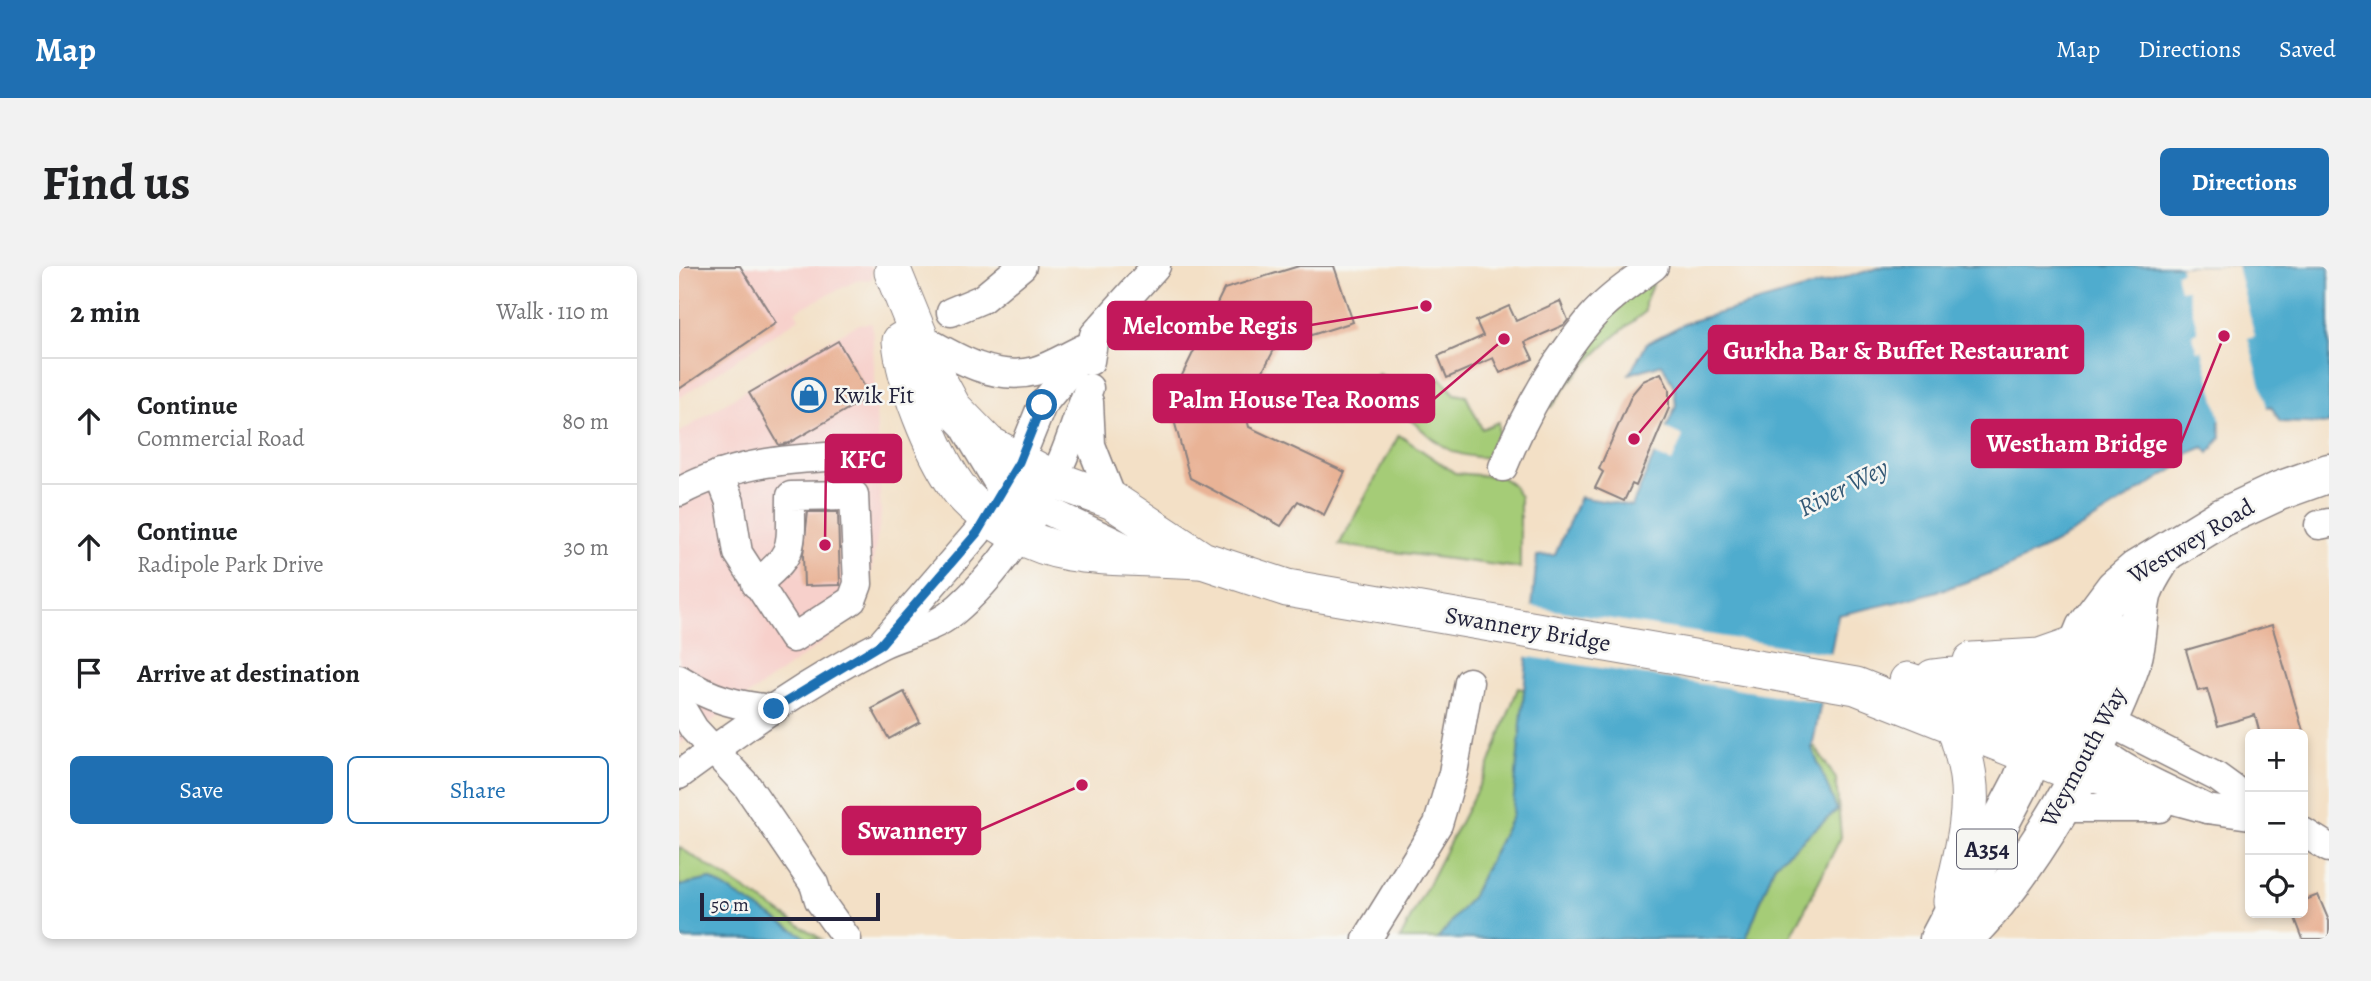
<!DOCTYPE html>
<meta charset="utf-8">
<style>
:root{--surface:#fff;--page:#f2f2f2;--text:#202124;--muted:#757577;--line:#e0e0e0;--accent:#1f6fb2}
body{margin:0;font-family:Alegreya,serif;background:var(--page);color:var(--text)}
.controls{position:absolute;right:21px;bottom:21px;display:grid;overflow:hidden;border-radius:10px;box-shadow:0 4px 10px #0003}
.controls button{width:63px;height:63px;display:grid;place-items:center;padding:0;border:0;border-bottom:2px solid var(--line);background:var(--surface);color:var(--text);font:35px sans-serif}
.scale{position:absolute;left:21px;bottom:18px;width:180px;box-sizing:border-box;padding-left:7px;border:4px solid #22223b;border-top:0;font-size:19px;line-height:24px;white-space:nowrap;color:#22223b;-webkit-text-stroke:5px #f6f6f2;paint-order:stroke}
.stop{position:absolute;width:21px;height:21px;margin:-16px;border:5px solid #1f6fb2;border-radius:50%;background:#fff}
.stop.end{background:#1f6fb2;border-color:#fff;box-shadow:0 2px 7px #0008}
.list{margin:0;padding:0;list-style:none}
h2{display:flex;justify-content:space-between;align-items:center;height:91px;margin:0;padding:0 28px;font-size:30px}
h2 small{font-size:23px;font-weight:400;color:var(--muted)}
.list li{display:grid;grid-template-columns:46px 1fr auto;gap:21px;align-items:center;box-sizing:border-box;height:126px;padding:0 28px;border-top:2px solid var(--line)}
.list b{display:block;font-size:26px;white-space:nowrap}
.list p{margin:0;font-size:23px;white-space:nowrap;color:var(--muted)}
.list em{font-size:23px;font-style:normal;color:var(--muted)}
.actions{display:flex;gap:14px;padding:21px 28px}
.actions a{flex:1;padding:16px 0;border:2px solid var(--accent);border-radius:10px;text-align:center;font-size:24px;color:var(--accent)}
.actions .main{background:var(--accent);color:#fff}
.icon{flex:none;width:38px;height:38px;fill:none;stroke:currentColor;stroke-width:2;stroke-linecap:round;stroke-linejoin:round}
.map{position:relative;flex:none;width:1650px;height:673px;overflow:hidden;border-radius:10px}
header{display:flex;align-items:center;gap:42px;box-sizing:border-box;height:98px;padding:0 35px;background:var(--accent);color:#fff}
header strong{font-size:33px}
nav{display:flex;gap:38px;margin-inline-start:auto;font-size:24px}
.intro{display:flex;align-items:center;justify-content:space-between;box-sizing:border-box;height:168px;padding:0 42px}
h1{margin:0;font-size:49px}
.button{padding:18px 32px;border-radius:10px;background:var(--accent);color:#fff;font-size:24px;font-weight:700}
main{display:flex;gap:42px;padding:0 42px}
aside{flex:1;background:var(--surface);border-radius:10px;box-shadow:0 4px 10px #0003}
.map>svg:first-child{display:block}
.built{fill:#f7d0cb}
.green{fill:#a5cc77;stroke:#647759;stroke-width:2}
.water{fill:#4facce;stroke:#386784;stroke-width:2}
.pier{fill:#f3e0c6}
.building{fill:#e9b396}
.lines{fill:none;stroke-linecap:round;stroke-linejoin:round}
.minor-casing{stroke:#8a8180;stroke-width:31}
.major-casing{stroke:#8a8180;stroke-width:39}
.highway-casing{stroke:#8a8180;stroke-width:41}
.minor{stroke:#fff;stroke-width:28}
.major{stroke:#fff;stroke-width:37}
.highway{stroke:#fff;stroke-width:38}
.route{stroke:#1f6fb2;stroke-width:9}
.labels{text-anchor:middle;stroke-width:5;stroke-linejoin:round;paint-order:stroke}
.shield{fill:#f6f6f2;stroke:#626272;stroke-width:2}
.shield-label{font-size:23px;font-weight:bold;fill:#22223b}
.poi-label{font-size:24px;fill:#22223b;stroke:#f6f6f2;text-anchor:start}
.street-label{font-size:24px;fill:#22223b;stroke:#f6f6f2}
.water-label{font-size:26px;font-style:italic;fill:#345976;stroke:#f6f6f2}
.leader{fill:none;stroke:#c2185b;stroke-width:2.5}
.callout-dot{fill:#c2185b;stroke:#f6f6f2;stroke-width:2.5}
.callout{fill:#c2185b;stroke:#c2185b;stroke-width:2.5}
.callout-label{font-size:26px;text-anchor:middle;font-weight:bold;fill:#fff}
</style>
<header>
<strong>Map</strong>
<nav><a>Map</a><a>Directions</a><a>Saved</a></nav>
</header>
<div class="intro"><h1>Find us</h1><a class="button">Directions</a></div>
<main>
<aside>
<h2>2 min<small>Walk · 110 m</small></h2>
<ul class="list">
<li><svg class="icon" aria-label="ahead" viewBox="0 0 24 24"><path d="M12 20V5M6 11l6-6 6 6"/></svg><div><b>Continue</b><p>Commercial Road</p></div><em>80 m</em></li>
<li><svg class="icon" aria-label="ahead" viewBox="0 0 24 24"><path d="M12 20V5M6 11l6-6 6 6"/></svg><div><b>Continue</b><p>Radipole Park Drive</p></div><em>30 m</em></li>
<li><svg class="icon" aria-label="arrive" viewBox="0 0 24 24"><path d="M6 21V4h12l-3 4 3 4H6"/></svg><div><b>Arrive at destination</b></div></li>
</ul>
<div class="actions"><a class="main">Save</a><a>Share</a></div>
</aside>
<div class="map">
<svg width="1650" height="673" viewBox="0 0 1650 673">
<rect width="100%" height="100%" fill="#f6f6f2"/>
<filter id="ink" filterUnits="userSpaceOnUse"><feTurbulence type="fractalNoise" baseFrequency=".0143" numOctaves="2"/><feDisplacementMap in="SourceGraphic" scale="14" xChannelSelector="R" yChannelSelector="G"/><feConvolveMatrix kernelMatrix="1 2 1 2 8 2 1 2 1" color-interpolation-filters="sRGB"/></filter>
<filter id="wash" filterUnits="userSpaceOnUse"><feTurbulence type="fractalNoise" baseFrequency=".00686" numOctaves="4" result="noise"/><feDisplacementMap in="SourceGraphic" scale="28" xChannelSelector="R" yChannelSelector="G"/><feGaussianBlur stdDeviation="1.57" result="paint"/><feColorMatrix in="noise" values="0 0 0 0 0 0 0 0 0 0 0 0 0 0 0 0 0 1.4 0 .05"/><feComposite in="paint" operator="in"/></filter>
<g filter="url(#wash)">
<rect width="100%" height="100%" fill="#f3e0c6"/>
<g class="built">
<path d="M 0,0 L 193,0 L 193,13 L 177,15 L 116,45 L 120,52 L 0,132 Z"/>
<path d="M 193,57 L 202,249 L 190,319 L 169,354 L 144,376 L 0,479 L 0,167 L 110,96 L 180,58 Z"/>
</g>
<g class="green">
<path d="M 971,13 L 973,19 L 966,36 L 966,46 C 929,74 899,102 872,141 L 865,136 L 924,49 Z"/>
<path d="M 699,108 L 725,120 L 711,147 L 687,135 Z"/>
<path d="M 760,110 L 776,128 L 787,130 L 803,163 L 819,156 L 820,185 L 815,192 C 768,191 763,180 728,151 L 743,116 Z"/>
<path d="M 720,169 L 776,207 L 822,211 L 834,219 L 841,231 L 841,302 L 660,279 Z"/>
<path d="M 839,422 L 1136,481 L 1157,513 L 1162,571 L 1111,673 L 1067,673 L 1096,598 L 1158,544 L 845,425 L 842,485 L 833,550 L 793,630 L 759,673 L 721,673 L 808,504 Z"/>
<path d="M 0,581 L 142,673 L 128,673 L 31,613 L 0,620 Z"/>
</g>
<g class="water">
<path d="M 1206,0 L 1650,0 L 1650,158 L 1601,156 L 1592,140 L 1540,156 L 1542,171 L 1530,187 L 1525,181 L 1508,188 L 1507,196 C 1444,233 1383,279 1315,306 C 1264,326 1212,338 1159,349 L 1133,482 L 1158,544 L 1096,598 L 1067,673 L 759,673 L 793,630 L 833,550 L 858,290 L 876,289 L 901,231 L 953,240 L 997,140 L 995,121 L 983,98 L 950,108 L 968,77 L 1009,56 Z"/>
<path d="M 31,613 L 122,668 L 128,673 L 0,673 L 0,620 Z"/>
</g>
<g class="pier">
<path d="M 1501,0 L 1558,0 L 1576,70 L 1569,72 L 1589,145 L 1543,158 L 1545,168 L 1523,84 L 1518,85 L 1513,68 L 1519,66 L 1508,23 L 1501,24 L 1497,7 L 1503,5 Z"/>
<path d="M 984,161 L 1004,170 L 993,196 L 972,187 Z"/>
<path d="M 849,340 L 1155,388 L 1145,437 L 844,390 Z"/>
</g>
<g id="blocks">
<g class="building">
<path d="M 0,0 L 61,0 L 97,57 L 0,123 Z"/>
<path d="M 620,0 L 655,0 L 674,56 L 597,80 L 565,141 L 570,161 L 666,206 L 645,249 L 619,235 L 602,260 L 511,212 L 490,136 L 545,23 Z"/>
<path d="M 881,35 L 889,54 L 885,59 L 846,76 L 854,93 L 821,107 L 814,92 L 768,112 L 759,90 L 804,70 L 797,55 L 830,40 L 837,55 Z"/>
<path d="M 159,75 L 191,130 L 110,177 L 100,179 L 70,127 Z"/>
<path d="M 982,107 L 990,123 L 990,142 L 957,220 L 953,218 L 945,235 L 916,222 L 924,206 L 920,203 L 953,128 L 964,115 Z"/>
<path d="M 129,246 L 159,246 L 161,319 L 125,320 L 124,289 Z"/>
<path d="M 1593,359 L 1624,465 L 1612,468 L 1581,468 L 1576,449 L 1539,460 L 1528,423 L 1519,425 L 1507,384 Z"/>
<path d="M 225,426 L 241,456 L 210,473 L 193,443 Z"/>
<path d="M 1639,629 L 1650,655 L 1650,673 L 1624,673 L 1614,647 L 1624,647 L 1624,635 Z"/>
</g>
</g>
</g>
<g filter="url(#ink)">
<use href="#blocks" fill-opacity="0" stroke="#8a8180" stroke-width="2"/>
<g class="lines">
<g class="minor-casing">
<g id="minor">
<path d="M 272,46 L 303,33 L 343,0"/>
<path d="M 242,72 C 275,91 316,116 356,105 C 373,100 390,89 406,82"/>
<path d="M 411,95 L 415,69 L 477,0"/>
<path d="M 410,136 L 412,179 L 434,235"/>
<path d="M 288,165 L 332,238"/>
<path d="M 824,201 C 846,147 875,96 912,52 C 930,31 954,16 975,0"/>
<path d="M 40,208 L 51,236 L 59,287 L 114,372 L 173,334 L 179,318 L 175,229 L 112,230 C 111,279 119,286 77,318"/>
<path d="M 348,224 L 359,240 L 462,289"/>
<path d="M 0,226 C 59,194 119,192 184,189"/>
<path d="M 1640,259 L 1650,257"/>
<path d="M 204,376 L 298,267 L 340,196 L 363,139 L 412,79"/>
<path d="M 0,413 C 32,433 58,440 95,443"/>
<path d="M 0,438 L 15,463 L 68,520 L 135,618 L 140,634 L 168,673"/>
<path d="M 1412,447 L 1538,511 L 1571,535"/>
<path d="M 1404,467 C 1430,502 1489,522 1528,543"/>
<path d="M 1399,508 L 1528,543 L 1571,549"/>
<path d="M 0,509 C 64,462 130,415 201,379 C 225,367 252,364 273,347 C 317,311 363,243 384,192 C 394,169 400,145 410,122"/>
<path d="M 1380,542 L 1480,542"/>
<path d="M 1624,566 L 1650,582"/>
<path d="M 688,673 L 759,558 L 774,507 L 790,416"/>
</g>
</g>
<g class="major-casing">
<g id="major">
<path d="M 214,6 L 256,109 L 274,142 L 309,178 L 374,213 L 434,235 L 523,294 L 608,322 L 1177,420 L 1399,508"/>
<path d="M 222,75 C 226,117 253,184 277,219 C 299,251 352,280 390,286 C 432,293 477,291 519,294"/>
<path d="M 1293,395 L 1361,391 L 1398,378"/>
<path d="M 1254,412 C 1298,405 1337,417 1378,430"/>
<path d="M 1229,415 C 1276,430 1357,441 1382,488"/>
<path d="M 1273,635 C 1281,595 1295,553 1289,511 C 1287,494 1281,476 1276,459"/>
</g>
</g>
<g class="highway-casing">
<g id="highway">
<path d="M 1386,470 L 1399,449 L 1432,365"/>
<path d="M 1260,673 L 1342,517 L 1406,362 L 1436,322 L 1457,304 L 1542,252 L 1600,225 L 1650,207"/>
<path d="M 1284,673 C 1347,612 1425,478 1453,395 C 1460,373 1458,348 1464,326 C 1469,312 1478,300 1485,288"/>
</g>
</g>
<use href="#minor" class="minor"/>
<use href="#major" class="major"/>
<use href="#highway" class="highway"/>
</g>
</g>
<g class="lines" filter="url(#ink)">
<path class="route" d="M 95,443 L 202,378 L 298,267 L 340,196 L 363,139"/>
</g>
<defs>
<g id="shop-ring" transform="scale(1.75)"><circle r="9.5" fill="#f6f6f2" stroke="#1f6fb2" stroke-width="1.5"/><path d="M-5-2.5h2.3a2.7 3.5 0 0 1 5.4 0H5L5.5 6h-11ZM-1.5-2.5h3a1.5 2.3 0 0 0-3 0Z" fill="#1f6fb2"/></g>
</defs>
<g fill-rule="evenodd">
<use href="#shop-ring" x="130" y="129"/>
</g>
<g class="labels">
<rect class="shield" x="1278" y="563.5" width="60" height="39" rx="5"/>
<g class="shield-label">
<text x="1308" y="591">A354</text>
</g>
<g class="poi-label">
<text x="154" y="137">Kwik Fit</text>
</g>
<g class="street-label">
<text transform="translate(1512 275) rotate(-31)" y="8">Westwey Road</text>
<text transform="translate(849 363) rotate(10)" y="8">Swannery Bridge</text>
<text transform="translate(1404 491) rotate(-62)" y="8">Weymouth Way</text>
</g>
<g class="water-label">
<text transform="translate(1164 221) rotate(-27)" y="9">River Wey</text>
</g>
</g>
<path class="leader" d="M747 40L632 59M955 173L1030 84M825 73L755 133M1545 70L1502 177M146 279L147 193M403 519L301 564"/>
<g class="callout-dot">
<circle cx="747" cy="40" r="7"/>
<circle cx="955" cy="173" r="7"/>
<circle cx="825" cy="73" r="7"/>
<circle cx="1545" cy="70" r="7"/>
<circle cx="146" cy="279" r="7"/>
<circle cx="403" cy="519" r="7"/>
</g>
<g class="callout">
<rect x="429" y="36" width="203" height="47" rx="7"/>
<rect x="1030" y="60" width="374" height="47" rx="7"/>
<rect x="475" y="109" width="280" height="47" rx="7"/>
<rect x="1293" y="154" width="209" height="47" rx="7"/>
<rect x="147" y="169" width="75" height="47" rx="7"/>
<rect x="164" y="541" width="137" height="47" rx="7"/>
</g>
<g class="callout-label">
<text x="531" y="68">Melcombe Regis</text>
<text x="1217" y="93">Gurkha Bar &amp; Buffet Restaurant</text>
<text x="615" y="142">Palm House Tea Rooms</text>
<text x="1398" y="186">Westham Bridge</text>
<text x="184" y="202">KFC</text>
<text x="233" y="573">Swannery</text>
</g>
</svg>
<div class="controls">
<button>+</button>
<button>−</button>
<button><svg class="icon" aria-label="locate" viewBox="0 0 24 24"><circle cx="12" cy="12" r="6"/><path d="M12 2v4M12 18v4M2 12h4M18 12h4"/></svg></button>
</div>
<div class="scale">50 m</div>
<div class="stop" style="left:363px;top:139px"></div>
<div class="stop end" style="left:95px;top:443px"></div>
</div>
</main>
